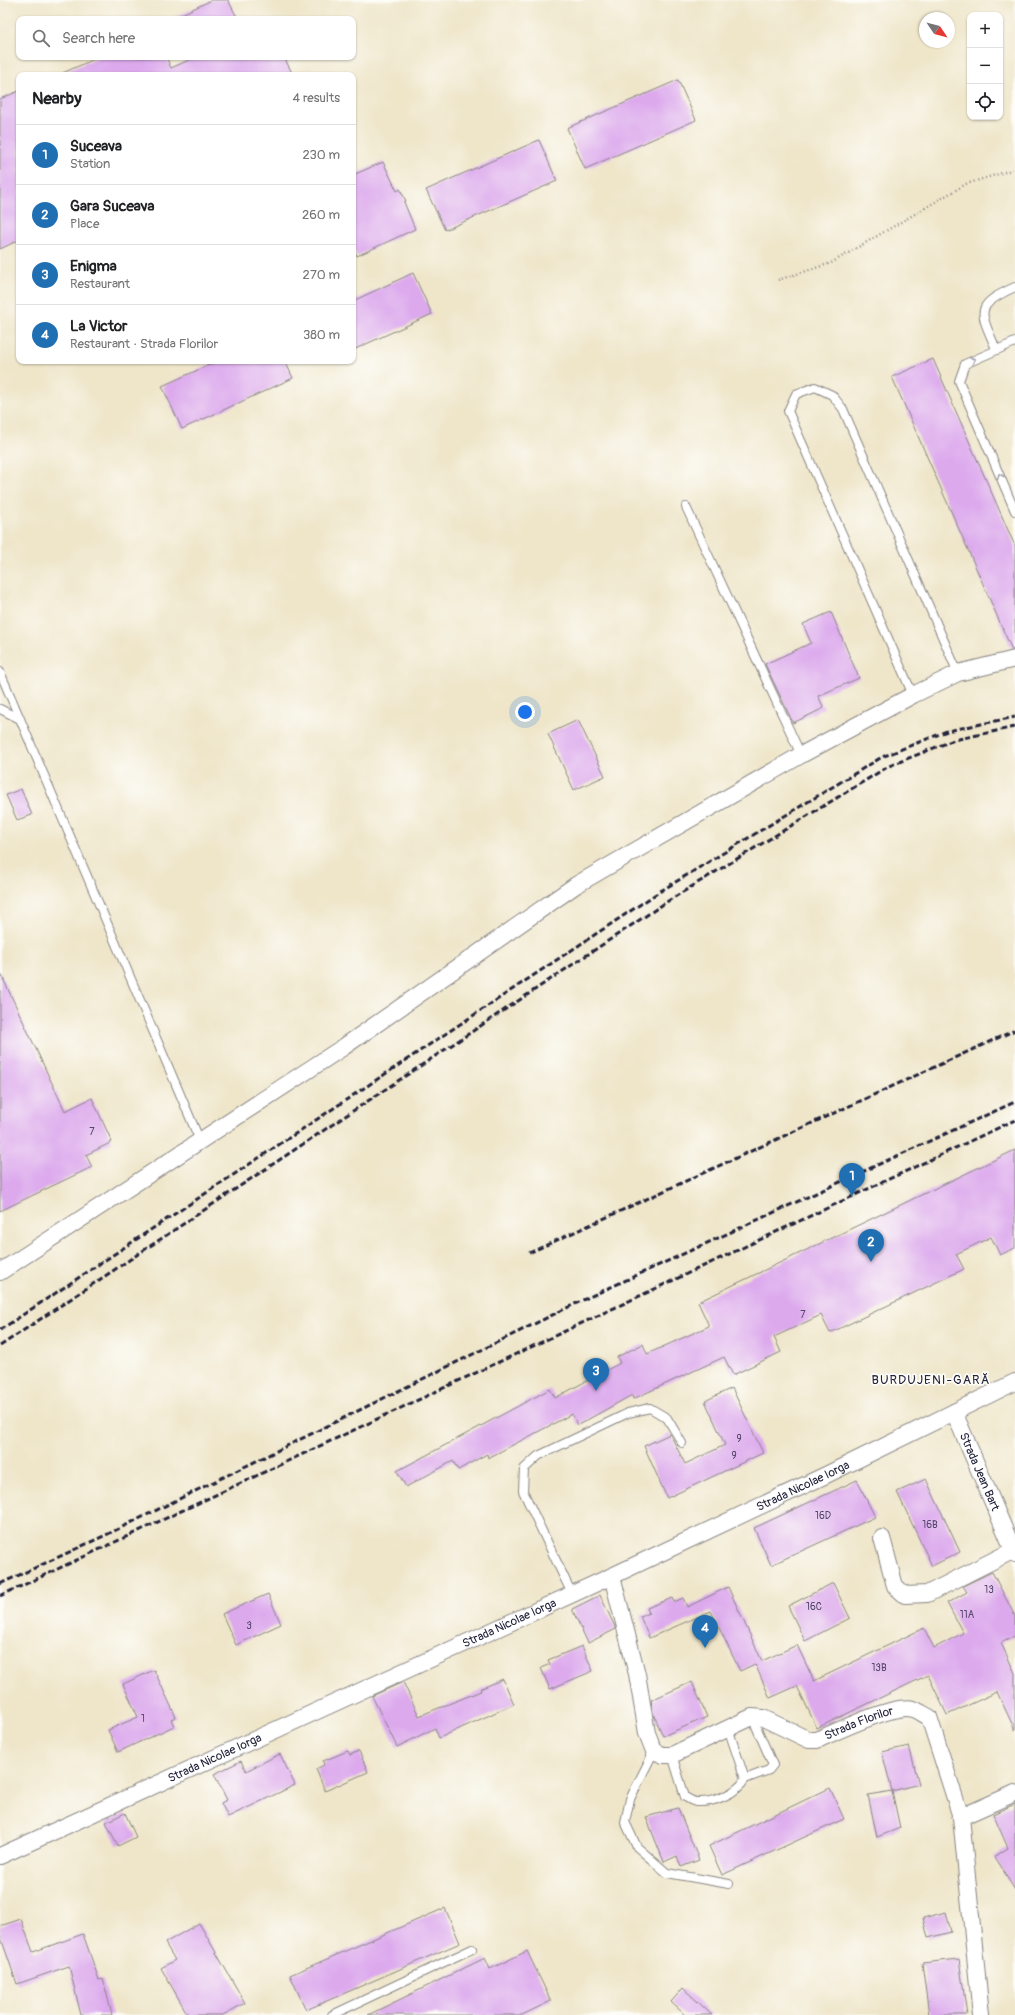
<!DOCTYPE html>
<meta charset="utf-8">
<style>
:root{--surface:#fff;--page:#f6f6f6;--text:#202124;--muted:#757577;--line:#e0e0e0;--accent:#1f6fb2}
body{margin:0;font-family:Pangolin,sans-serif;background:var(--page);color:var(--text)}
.controls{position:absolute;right:12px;top:12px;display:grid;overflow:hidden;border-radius:8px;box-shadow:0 1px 3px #0004}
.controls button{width:36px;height:36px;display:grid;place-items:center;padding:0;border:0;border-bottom:1px solid var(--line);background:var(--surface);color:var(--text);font:20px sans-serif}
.compass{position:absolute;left:919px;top:12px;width:36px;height:36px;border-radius:50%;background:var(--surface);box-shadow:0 1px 3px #0004;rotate:125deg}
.you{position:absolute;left:525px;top:712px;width:14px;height:14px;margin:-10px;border:3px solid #fff;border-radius:50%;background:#1a73e8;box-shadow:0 0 0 6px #1a73e833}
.badge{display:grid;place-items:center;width:26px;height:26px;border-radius:50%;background:var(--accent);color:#fff;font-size:13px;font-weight:700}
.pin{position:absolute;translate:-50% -33px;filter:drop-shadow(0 1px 2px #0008)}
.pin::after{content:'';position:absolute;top:21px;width:14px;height:12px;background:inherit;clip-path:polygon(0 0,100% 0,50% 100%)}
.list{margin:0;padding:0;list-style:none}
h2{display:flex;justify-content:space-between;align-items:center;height:52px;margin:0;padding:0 16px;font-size:17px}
h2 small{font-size:13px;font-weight:400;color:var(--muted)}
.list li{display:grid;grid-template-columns:26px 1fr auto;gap:12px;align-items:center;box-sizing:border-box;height:60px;padding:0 16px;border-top:1px solid var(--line)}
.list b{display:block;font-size:15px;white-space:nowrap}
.list p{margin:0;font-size:13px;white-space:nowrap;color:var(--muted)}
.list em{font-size:13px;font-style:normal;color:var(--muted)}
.icon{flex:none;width:22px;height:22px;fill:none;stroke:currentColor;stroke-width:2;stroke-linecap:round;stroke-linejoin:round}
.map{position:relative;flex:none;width:1015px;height:2015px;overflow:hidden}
.search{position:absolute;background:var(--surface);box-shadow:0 1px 3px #0004;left:16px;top:16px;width:340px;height:44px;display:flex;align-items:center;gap:10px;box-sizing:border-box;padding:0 14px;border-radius:8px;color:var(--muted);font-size:15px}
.panel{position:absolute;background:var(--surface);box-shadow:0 1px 3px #0004;left:16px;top:72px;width:340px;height:292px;border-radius:8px}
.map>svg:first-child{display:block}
.building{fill:#dca9ed}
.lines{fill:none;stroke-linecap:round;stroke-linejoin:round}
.lane-casing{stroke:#888482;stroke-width:10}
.street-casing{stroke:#888482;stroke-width:18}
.path{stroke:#888482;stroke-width:2.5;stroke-dasharray:1 3;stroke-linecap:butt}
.lane{stroke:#fff;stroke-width:8}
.street{stroke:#fff;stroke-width:16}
.rail{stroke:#22223b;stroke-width:3;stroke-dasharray:6 3;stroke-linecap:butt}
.oneway{stroke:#9c9ca7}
.labels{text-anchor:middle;stroke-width:3.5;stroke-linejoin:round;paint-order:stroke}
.number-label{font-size:10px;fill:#504468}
.street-label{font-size:12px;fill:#22223b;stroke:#fdfcf7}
.neighbourhood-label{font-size:13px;letter-spacing:1px;fill:#22223b;stroke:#fdfcf7}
</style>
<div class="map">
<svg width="1015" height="2015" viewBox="0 0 1015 2015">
<rect width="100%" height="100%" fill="#fdfcf7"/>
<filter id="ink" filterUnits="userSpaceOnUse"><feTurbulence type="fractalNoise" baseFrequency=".025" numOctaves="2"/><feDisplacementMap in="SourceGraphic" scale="8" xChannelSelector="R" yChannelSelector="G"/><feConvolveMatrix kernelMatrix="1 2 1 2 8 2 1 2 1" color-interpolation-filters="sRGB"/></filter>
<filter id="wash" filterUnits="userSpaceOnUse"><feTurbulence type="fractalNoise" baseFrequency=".012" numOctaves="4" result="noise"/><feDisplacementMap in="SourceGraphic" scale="16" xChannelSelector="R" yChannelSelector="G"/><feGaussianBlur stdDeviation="0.9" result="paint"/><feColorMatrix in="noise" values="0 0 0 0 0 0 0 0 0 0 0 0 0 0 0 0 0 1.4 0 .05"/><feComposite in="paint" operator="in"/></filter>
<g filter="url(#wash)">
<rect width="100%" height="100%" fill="#efe6ca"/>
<g id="blocks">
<g class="building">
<path d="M 212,0 L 228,0 L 238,19 L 171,19 Z"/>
<path d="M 99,57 L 166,57 L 171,68 L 196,57 L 284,57 L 293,75 L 58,75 Z"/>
<path d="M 678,80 L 696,120 L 585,169 L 567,128 Z"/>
<path d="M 19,91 L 19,240 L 0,249 L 0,99 Z"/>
<path d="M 539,140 L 557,181 L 445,230 L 426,190 Z"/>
<path d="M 383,162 L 397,191 L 400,189 L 406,201 L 404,202 L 415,229 L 357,256 L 353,248 L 353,175 Z"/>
<path d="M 413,273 L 432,314 L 353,350 L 353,301 Z"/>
<path d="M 933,359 L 1015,546 L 1015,650 L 1012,650 L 892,377 Z"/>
<path d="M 218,361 L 285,361 L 293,378 L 182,429 L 162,386 Z"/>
<path d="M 831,612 L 859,678 L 818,696 L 824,708 L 793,723 L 765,664 L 811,643 L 803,624 Z"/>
<path d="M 578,720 L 605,776 L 574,790 L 548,734 Z"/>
<path d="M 21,789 L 32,815 L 17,820 L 6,795 Z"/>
<path d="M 0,972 L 65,1111 L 92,1098 L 112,1142 L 86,1155 L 92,1167 L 0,1211 Z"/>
<path d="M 1015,1150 L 1015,1248 L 1000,1255 L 991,1237 L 956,1254 L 964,1269 L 830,1333 L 821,1315 L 774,1337 L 781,1352 L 733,1375 L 724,1357 L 633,1399 L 632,1395 L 578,1425 L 572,1414 L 488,1458 L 487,1454 L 458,1470 L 453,1461 L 406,1487 L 397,1471 L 550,1389 L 555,1398 L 620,1363 L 617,1357 L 643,1344 L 647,1354 L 709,1326 L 698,1302 Z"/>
<path d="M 732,1388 L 763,1453 L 667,1498 L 644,1446 L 670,1434 L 685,1464 L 725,1445 L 705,1401 Z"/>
<path d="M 926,1479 L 960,1552 L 932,1566 L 897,1492 Z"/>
<path d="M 857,1480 L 875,1517 L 771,1565 L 754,1528 Z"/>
<path d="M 992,1572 L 1015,1616 L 1015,1636 L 1001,1643 L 1015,1673 L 1015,1730 L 997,1692 L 947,1715 L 928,1675 L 817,1728 L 797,1686 L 770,1698 L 755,1664 L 740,1671 L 711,1611 L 649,1638 L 640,1616 L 649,1613 L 647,1608 L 672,1598 L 674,1602 L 683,1598 L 687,1607 L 728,1587 L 762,1661 L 797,1645 L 814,1681 L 924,1628 L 934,1648 L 963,1633 L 947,1603 L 967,1592 L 963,1586 Z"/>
<path d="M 833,1583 L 850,1618 L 805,1641 L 788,1606 Z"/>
<path d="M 268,1594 L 281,1624 L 236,1645 L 222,1614 Z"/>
<path d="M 600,1595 L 616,1629 L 588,1643 L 572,1609 Z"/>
<path d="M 582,1646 L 593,1671 L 550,1689 L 541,1668 L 550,1664 L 548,1660 Z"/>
<path d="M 154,1670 L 176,1717 L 171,1719 L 174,1726 L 118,1752 L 108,1730 L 138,1717 L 123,1684 Z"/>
<path d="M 503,1679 L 514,1704 L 439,1738 L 435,1728 L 397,1747 L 372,1696 L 403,1682 L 419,1716 L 481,1691 L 480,1689 Z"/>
<path d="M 692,1682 L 707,1717 L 663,1736 L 653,1713 L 651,1700 Z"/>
<path d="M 909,1746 L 919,1784 L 892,1791 L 882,1752 Z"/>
<path d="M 348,1751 L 350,1755 L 359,1751 L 368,1772 L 325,1791 L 316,1769 L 324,1765 L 323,1761 Z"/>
<path d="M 280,1754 L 295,1785 L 228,1817 L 221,1803 L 227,1800 L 214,1774 L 241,1761 L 246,1771 Z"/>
<path d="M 830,1788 L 844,1819 L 722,1875 L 709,1846 Z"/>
<path d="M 892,1791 L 900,1828 L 877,1837 L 868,1795 Z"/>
<path d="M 1015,1804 L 1015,1890 L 994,1857 L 1008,1848 L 993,1814 Z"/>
<path d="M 678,1808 L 699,1860 L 681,1867 L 677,1856 L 664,1862 L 646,1817 Z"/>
<path d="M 125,1813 L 136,1837 L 118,1846 L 106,1822 Z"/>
<path d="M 445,1908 L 460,1943 L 306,2010 L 290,1975 Z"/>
<path d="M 946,1912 L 951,1932 L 928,1938 L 923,1918 Z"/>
<path d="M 21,1919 L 33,1952 L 83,1934 L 99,1980 L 103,1979 L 112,2015 L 81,2015 L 69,1966 L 17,1984 L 0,1935 L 0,1926 Z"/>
<path d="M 199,1923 L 245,2003 L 223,2015 L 188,2015 L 161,1968 L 175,1960 L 165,1943 Z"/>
<path d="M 527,1951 L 551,2001 L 522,2015 L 368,2015 L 485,1958 L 490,1969 Z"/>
<path d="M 959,1959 L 967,2015 L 929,2015 L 922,1963 Z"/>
<path d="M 683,1988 L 712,2015 L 685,2015 L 671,2002 Z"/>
</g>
</g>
</g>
<g filter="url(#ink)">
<use href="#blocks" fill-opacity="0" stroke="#888482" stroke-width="1"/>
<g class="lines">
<g class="lane-casing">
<g id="lane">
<path d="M 1015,342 L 965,364 L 959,381 L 1015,511"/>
<path d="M 996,349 C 980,311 973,306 1015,287"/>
<path d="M 686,507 L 801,755"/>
<path d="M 0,672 L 200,1141"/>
<path d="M 913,695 L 788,411 L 796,394 L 815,387 L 832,395 L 843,409 L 958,673"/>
<path d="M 0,709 L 20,719"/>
<path d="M 572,1594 L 523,1491 L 524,1469 L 538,1456 L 628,1413 L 650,1408 L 667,1418 L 682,1443"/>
<path d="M 654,1751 L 630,1799 L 625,1822 L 637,1847 L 667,1873 L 729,1884"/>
<path d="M 672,1755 L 685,1797 C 689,1799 693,1802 697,1802 C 713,1803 738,1793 745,1779 L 728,1728"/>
<path d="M 745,1779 L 769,1770 L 773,1765 L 752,1717"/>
<path d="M 332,2015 L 472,1949"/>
</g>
</g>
<g class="street-casing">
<g id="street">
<path d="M 0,1272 L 342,1048 L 576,885 L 801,755 L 913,695 L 958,673 L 1015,659"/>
<path id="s1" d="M 954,1412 L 1015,1554"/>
<path d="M 882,1538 L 895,1586 L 905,1595 L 927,1594 L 1014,1550"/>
<path id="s2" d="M 612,1576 L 637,1674 L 647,1733 L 654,1751 L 663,1755 L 672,1755 L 752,1717 L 763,1718 L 809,1740 L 817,1740 C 835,1732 896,1703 913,1709 C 918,1710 924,1715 929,1717 L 961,1817 L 981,2015"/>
<path d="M 961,1817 L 1015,1793"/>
<path id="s3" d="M 0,1856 L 612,1576 L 826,1475 L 1015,1382"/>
</g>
</g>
<path class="path" d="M 778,280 L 831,263 L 966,184 L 1015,169"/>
<use href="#lane" class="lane"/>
<use href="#street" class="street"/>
<g class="rail">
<path d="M 529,1253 L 1015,1030"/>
<path d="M 0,1330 L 659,892 L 882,757 L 947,731 L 1015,717"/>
<path d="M 0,1346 L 668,901 L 889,766 L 954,740 L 1015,727"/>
<path d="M 0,1584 L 106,1535 L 587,1298 L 1015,1102"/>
<path d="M 0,1596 L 1015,1120"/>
</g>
</g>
<defs><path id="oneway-chevron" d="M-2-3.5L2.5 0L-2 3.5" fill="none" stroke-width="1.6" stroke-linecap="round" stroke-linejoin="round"/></defs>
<g class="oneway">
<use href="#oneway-chevron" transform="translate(973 360) rotate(-26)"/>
<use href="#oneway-chevron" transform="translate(1000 476) rotate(-113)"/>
</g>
</g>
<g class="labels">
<g class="number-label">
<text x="92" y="1135">7</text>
<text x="803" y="1318">7</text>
<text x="739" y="1442">9</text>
<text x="734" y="1459">9</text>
<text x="823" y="1519">16D</text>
<text x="930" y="1528">16B</text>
<text x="989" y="1593">13</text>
<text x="814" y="1610">16C</text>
<text x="967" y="1618">11A</text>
<text x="249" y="1629">3</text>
<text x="879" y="1671">13B</text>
<text x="143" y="1722">1</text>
</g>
<g class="street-label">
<text dy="4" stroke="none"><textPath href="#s1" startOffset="65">Strada Jean Bart</textPath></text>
<text dy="4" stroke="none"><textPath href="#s3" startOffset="884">Strada Nicolae Iorga</textPath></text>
<text dy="4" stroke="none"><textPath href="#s3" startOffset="560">Strada Nicolae Iorga</textPath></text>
<text dy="4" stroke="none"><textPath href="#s2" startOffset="403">Strada Florilor</textPath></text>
<text dy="4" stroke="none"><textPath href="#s3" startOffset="236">Strada Nicolae Iorga</textPath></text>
</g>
<g class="neighbourhood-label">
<text x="931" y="1384">BURDUJENI-GARĂ</text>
</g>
</g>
</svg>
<div class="controls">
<button>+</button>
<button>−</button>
<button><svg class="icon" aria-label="locate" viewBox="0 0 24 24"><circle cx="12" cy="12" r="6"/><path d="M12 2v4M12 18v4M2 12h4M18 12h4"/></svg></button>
</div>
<svg class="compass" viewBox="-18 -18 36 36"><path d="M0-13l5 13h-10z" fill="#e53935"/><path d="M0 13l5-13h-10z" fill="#757577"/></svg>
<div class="you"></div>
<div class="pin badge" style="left:852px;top:1196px">1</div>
<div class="pin badge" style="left:871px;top:1262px">2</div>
<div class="pin badge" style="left:596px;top:1391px">3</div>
<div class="pin badge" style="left:705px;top:1648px">4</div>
<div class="search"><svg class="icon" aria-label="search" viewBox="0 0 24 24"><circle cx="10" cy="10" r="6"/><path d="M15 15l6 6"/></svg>Search here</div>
<section class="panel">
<h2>Nearby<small>4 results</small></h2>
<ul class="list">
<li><span class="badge">1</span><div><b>Suceava</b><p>Station</p></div><em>230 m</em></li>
<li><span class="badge">2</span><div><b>Gara Suceava</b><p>Place</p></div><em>260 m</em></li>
<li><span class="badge">3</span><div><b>Enigma</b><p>Restaurant</p></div><em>270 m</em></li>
<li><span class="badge">4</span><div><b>La Victor</b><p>Restaurant · Strada Florilor</p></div><em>380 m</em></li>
</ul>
</section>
</div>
